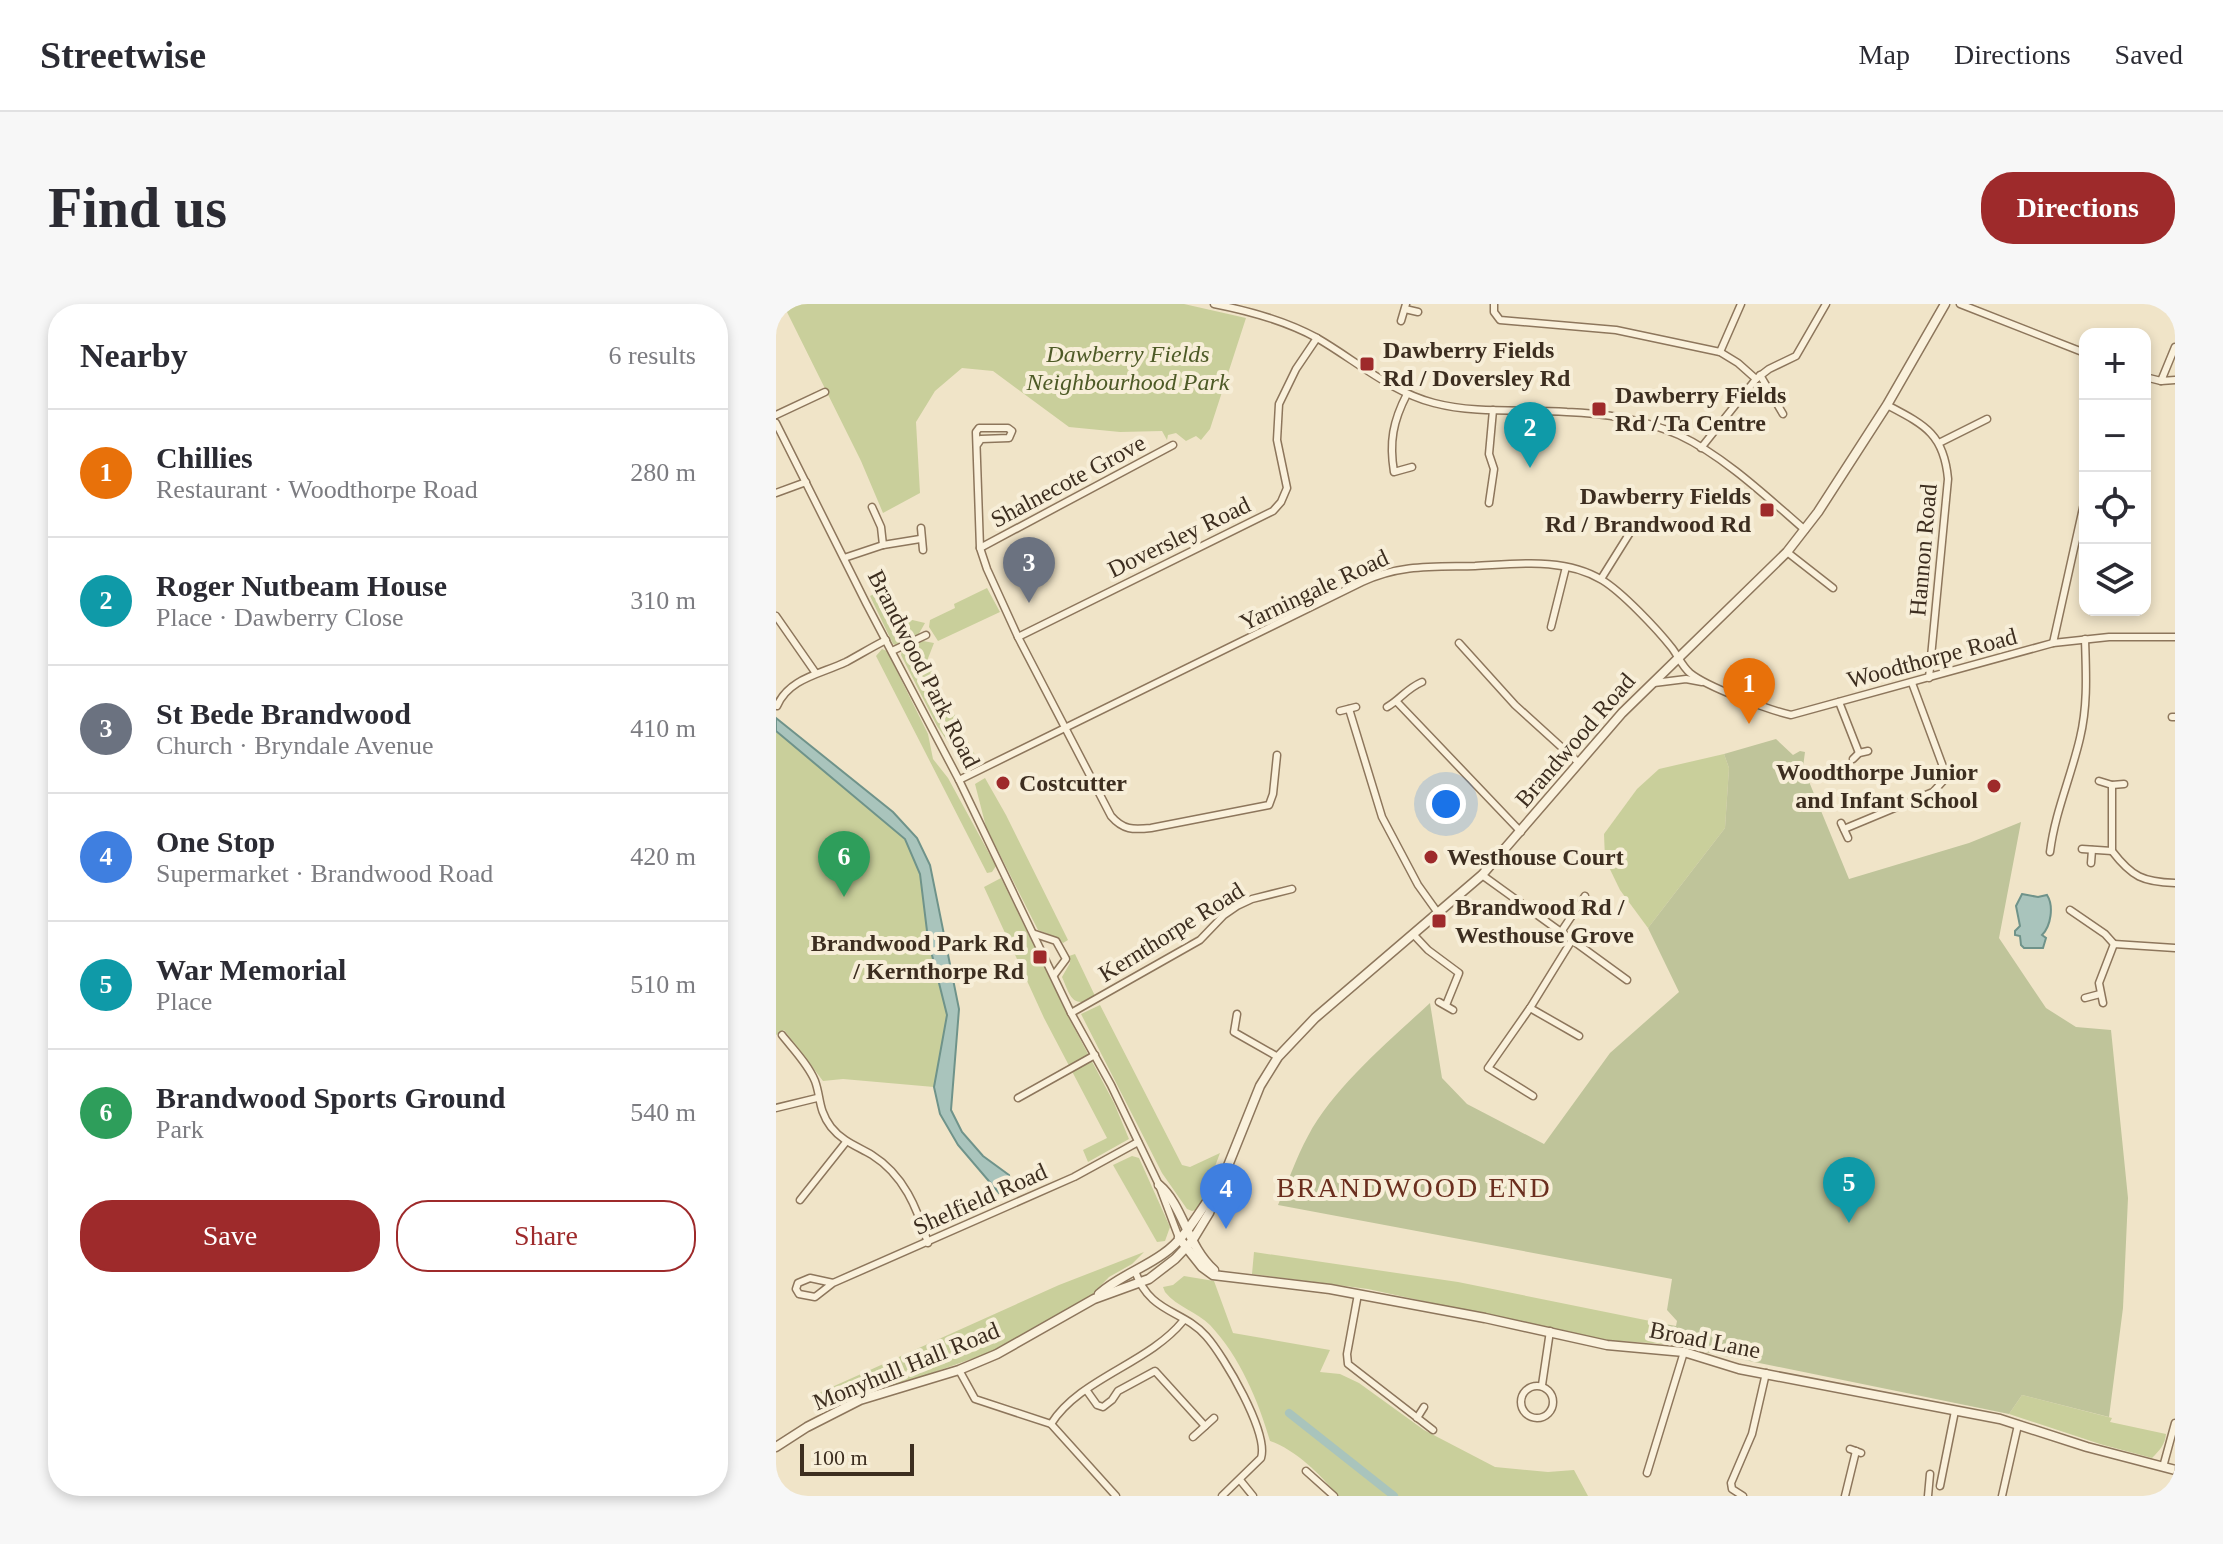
<!DOCTYPE html>
<meta charset="utf-8">
<style>
:root{--surface:#fff;--page:#f7f7f7;--text:#2b2b33;--muted:#7c7c81;--line:#e1e1e2;--accent:#9e2a2b}
body{margin:0;font-family:Georgia,serif;background:var(--page);color:var(--text)}
.controls{position:absolute;right:24px;top:24px;display:grid;overflow:hidden;border-radius:16px;box-shadow:0 4px 12px #0003}
.controls button{width:72px;height:72px;display:grid;place-items:center;padding:0;border:0;border-bottom:2px solid var(--line);background:var(--surface);color:var(--text);font:40px sans-serif}
.scale{position:absolute;left:24px;bottom:20px;width:114px;box-sizing:border-box;padding-left:8px;border:4px solid #3d2e20;border-top:0;font-size:22px;line-height:28px;white-space:nowrap;color:#3d2e20;-webkit-text-stroke:6px #f7eed8;paint-order:stroke}
.you{position:absolute;left:670px;top:500px;width:28px;height:28px;margin:-20px;border:6px solid #fff;border-radius:50%;background:#1a73e8;box-shadow:0 0 0 12px #1a73e833}
.badge{display:grid;place-items:center;width:52px;height:52px;border-radius:50%;background:var(--accent);color:#fff;font-size:26px;font-weight:700}
.pin{position:absolute;translate:-50% -66px;filter:drop-shadow(0 2px 4px #0008)}
.pin::after{content:'';position:absolute;top:42px;width:28px;height:24px;background:inherit;clip-path:polygon(0 0,100% 0,50% 100%)}
.list{margin:0;padding:0;list-style:none}
h2{display:flex;justify-content:space-between;align-items:center;height:104px;margin:0;padding:0 32px;font-size:34px}
h2 small{font-size:26px;font-weight:400;color:var(--muted)}
.list li{display:grid;grid-template-columns:52px 1fr auto;gap:24px;align-items:center;box-sizing:border-box;height:128px;padding:0 32px;border-top:2px solid var(--line)}
.list b{display:block;font-size:30px;white-space:nowrap}
.list p{margin:0;font-size:26px;white-space:nowrap;color:var(--muted)}
.list em{font-size:26px;font-style:normal;color:var(--muted)}
.actions{display:flex;gap:16px;padding:24px 32px}
.actions a{flex:1;padding:18px 0;border:2px solid var(--accent);border-radius:32px;text-align:center;font-size:28px;color:var(--accent)}
.actions .main{background:var(--accent);color:#fff}
.icon{flex:none;width:44px;height:44px;fill:none;stroke:currentColor;stroke-width:2;stroke-linecap:round;stroke-linejoin:round}
.map{position:relative;flex:none;width:1399px;height:1192px;overflow:hidden;border-radius:32px}
header{display:flex;align-items:center;gap:48px;box-sizing:border-box;height:112px;padding:0 40px;background:var(--surface);border-bottom:2px solid var(--line)}
header strong{font-size:38px}
nav{display:flex;gap:44px;margin-inline-start:auto;font-size:28px}
.intro{display:flex;align-items:center;justify-content:space-between;box-sizing:border-box;height:192px;padding:0 48px}
h1{margin:0;font-size:56px}
.button{padding:20px 36px;border-radius:32px;background:var(--accent);color:#fff;font-size:28px;font-weight:700}
main{display:flex;gap:48px;padding:0 48px}
aside{flex:1;background:var(--surface);border-radius:32px;box-shadow:0 4px 12px #0003}
.map>svg:first-child{display:block}
.green{fill:#c9cf9b}
.cemetery{fill:#bfc49a}
.water{fill:#a9c4bc;stroke:#6f938a;stroke-width:2}
.lines{fill:none;stroke-linecap:round;stroke-linejoin:round}
.canal{stroke:#a9c4bc;stroke-width:8}
.minor-casing{stroke:#8d765c;stroke-width:9}
.tertiary-casing{stroke:#8d765c;stroke-width:11}
.minor{stroke:#faf1dc;stroke-width:6}
.tertiary{stroke:#faf1dc;stroke-width:8}
.poi-dot{fill:#9e2a2b;stroke:#f7eed8;stroke-width:3}
.labels{text-anchor:middle;stroke-width:8;stroke-linejoin:round;paint-order:stroke}
.poi-label{font-size:24px;font-weight:bold;fill:#3d2e20;stroke:#f7eed8;text-anchor:start}
.park-label{font-size:24px;font-style:italic;fill:#4d5a26;stroke:#f7eed8}
.street-label{font-size:24px;fill:#3d2e20;stroke:#f7eed8}
.quarter-label{font-size:28px;letter-spacing:2px;fill:#6b2e1e;stroke:#f7eed8}
</style>
<header>
<strong>Streetwise</strong>
<nav><a>Map</a><a>Directions</a><a>Saved</a></nav>
</header>
<div class="intro"><h1>Find us</h1><a class="button">Directions</a></div>
<main>
<aside>
<h2>Nearby<small>6 results</small></h2>
<ul class="list">
<li><span class="badge" style="background:#e8710a">1</span><div><b>Chillies</b><p>Restaurant · Woodthorpe Road</p></div><em>280 m</em></li>
<li><span class="badge" style="background:#0f9aa8">2</span><div><b>Roger Nutbeam House</b><p>Place · Dawberry Close</p></div><em>310 m</em></li>
<li><span class="badge" style="background:#6b7280">3</span><div><b>St Bede Brandwood</b><p>Church · Bryndale Avenue</p></div><em>410 m</em></li>
<li><span class="badge" style="background:#3f7fe0">4</span><div><b>One Stop</b><p>Supermarket · Brandwood Road</p></div><em>420 m</em></li>
<li><span class="badge" style="background:#0f9aa8">5</span><div><b>War Memorial</b><p>Place</p></div><em>510 m</em></li>
<li><span class="badge" style="background:#2e9e5b">6</span><div><b>Brandwood Sports Ground</b><p>Park</p></div><em>540 m</em></li>
</ul>
<div class="actions"><a class="main">Save</a><a>Share</a></div>
</aside>
<div class="map">
<svg width="1399" height="1192" viewBox="0 0 1399 1192">
<rect width="100%" height="100%" fill="#f0e4c8"/>
<g class="green">
<path d="M 7,0 L 408,0 L 470,14 L 434,125 L 425,136 L 420,132 L 410,137 L 400,129 L 392,131 L 391,136 L 386,127 L 344,128 L 293,123 L 217,67 L 186,64 L 159,87 L 140,118 L 144,189 L 107,209 L 85,157 Z"/>
<path d="M 112,283 L 128,314 L 149,319 L 141,333 L 121,342 L 117,340 L 94,292 Z"/>
<path d="M 211,284 L 224,308 L 162,337 L 153,323 L 154,316 L 179,304 L 178,300 Z"/>
<path d="M 147,337 L 158,339 L 151,357 L 200,453 L 201,460 L 189,463 L 161,422 L 125,351 L 126,346 Z"/>
<path d="M 106,345 L 111,347 L 152,430 L 157,455 L 172,474 L 220,562 L 216,568 L 211,569 L 100,352 Z"/>
<path d="M 0,427 L 129,535 L 144,570 L 152,635 L 171,711 L 158,783 L 67,775 L 47,777 L 8,726 L 0,731 Z"/>
<path d="M 948,450 L 953,464 L 949,524 L 872,624 L 844,586 L 829,555 L 828,530 L 861,485 L 883,465 Z"/>
<path d="M 209,474 L 230,511 L 292,636 L 287,639 L 282,634 L 262,626 L 210,523 L 199,480 Z"/>
<path d="M 225,574 L 294,716 L 338,799 L 353,835 L 312,858 L 307,846 L 331,834 L 268,714 L 208,583 Z"/>
<path d="M 299,650 L 320,694 C 296,704 295,694 286,673 L 294,659 L 293,652 Z"/>
<path d="M 324,701 L 406,861 L 414,863 L 444,849 L 423,905 L 416,907 L 411,905 L 386,869 L 305,710 Z"/>
<path d="M 356,852 L 363,854 L 394,923 L 389,937 L 381,938 L 337,861 Z"/>
<path d="M 368,948 L 356,960 L 333,973 L 313,994 L 215,1048 L 46,1108 L 36,1092 L 283,981 Z"/>
<path d="M 478,948 L 682,978 L 889,1020 L 890,1040 L 826,1036 L 592,985 L 476,970 Z"/>
<path d="M 408,972 L 438,977 L 457,1029 L 554,1046 L 544,1068 L 564,1070 L 583,1079 L 648,1126 L 719,1163 L 772,1168 L 798,1166 L 812,1192 L 562,1192 C 545,1171 520,1146 494,1137 C 482,1096 464,1053 434,1021 C 421,1008 401,1003 389,988 L 387,983 L 397,981 Z"/>
<path d="M 1246,1091 L 1336,1114 L 1334,1118 L 1390,1130 C 1389,1141 1383,1147 1376,1154 L 1324,1140 L 1233,1110 Z"/>
</g>
<path class="cemetery" d="M 1000,435 L 1017,451 L 1024,447 L 1029,448 L 1027,463 L 1073,575 L 1193,539 L 1245,518 L 1223,634 L 1270,704 L 1300,723 L 1335,726 L 1352,894 L 1347,1004 L 1333,1113 L 1246,1091 L 1233,1110 L 890,1040 L 889,1020 L 900,1022 L 901,1017 L 891,1006 L 896,975 L 502,901 C 512,878 520,854 532,832 C 558,783 613,737 654,699 L 666,774 L 691,800 L 768,840 L 834,749 L 903,688 L 872,624 L 949,524 L 953,464 L 948,450 Z"/>
<g class="water">
<path d="M 0,414 L 117,508 L 141,534 L 154,561 L 183,705 L 175,806 L 186,828 L 207,852 L 233,871 L 234,877 L 223,889 L 182,841 L 164,810 L 158,783 L 171,711 L 152,635 L 144,570 L 129,535 L 0,427 Z"/>
<path d="M 1246,590 L 1262,593 L 1271,591 C 1278,602 1275,622 1266,631 L 1270,634 L 1267,644 L 1248,644 L 1245,641 L 1244,632 L 1239,631 L 1239,627 L 1244,622 L 1240,602 Z"/>
</g>
<g class="lines">
<path class="canal" d="M 513,1109 L 618,1192"/>
<g class="minor-casing">
<g id="minor">
<path d="M 438,0 C 474,7 510,17 541,34 C 579,56 615,88 658,99 C 700,110 747,105 791,108 C 827,109 870,116 903,131 C 948,152 992,194 1029,226"/>
<path d="M 718,0 L 718,8 L 724,16 L 840,26 L 944,48 L 962,59 L 980,75"/>
<path d="M 1184,0 L 1309,49"/>
<path d="M 629,5 L 642,8"/>
<path d="M 625,17 L 630,0"/>
<path d="M 1399,43 L 1385,77 L 1399,76"/>
<path d="M 944,48 L 965,0"/>
<path d="M 984,71 L 1007,110"/>
<path d="M 1369,73 L 1385,77"/>
<path d="M 631,90 C 617,117 613,138 618,168 L 636,163"/>
<path d="M 1111,101 C 1149,121 1168,130 1172,175 L 1153,374"/>
<path d="M 0,111 L 49,88"/>
<path d="M 0,119 L 90,299 L 183,476 L 295,709 L 335,781 L 383,881 L 403,934"/>
<path d="M 1163,139 L 1211,115"/>
<path d="M 201,141 L 205,135 L 233,134 L 236,127 L 232,124 L 203,124 L 200,128 L 204,244 L 211,265 L 242,333 L 335,512 C 347,526 357,526 375,524 L 493,501 L 497,490 L 501,451"/>
<path d="M 925,144 L 980,75 L 993,65 L 1020,52 L 1050,0"/>
<path d="M 0,189 L 30,178"/>
<path d="M 713,199 L 718,165 L 713,150 L 717,106"/>
<path d="M 96,203 L 105,223 L 107,241"/>
<path d="M 145,224 L 147,246"/>
<path d="M 204,244 L 397,141"/>
<path d="M 1011,248 L 1057,284"/>
<path d="M 68,254 L 107,241 L 144,235"/>
<path d="M 825,275 L 860,219"/>
<path d="M 0,312 L 39,368"/>
<path d="M 775,323 L 790,263"/>
<path d="M 242,333 L 497,207 L 505,198 L 511,184 L 501,136 L 503,100 L 520,65 L 541,34"/>
<path d="M 683,339 L 739,401 L 803,459"/>
<path d="M 1277,339 L 1309,195"/>
<path d="M 116,347 L 150,331"/>
<path d="M 878,379 L 910,375 L 926,378"/>
<path d="M 621,398 L 745,528"/>
<path d="M 1063,398 L 1083,449"/>
<path d="M 1,402 C 13,374 45,370 70,358 C 83,351 96,343 110,336"/>
<path d="M 611,403 C 625,395 630,385 646,378"/>
<path d="M 573,405 L 606,513 L 642,581 L 662,609"/>
<path d="M 564,407 L 580,403"/>
<path d="M 1396,413 L 1399,413"/>
<path d="M 1077,455 L 1083,449 L 1092,447"/>
<path d="M 183,476 L 586,278 C 625,260 658,263 699,262 C 740,260 789,253 826,276 C 846,288 881,325 896,344 C 902,352 906,362 914,369 C 931,383 993,406 1015,411 L 1277,339 L 1333,333 L 1399,333"/>
<path d="M 1323,477 L 1336,481 L 1348,480"/>
<path d="M 1336,481 L 1336,547 C 1356,573 1367,578 1399,579"/>
<path d="M 1065,519 L 1072,534"/>
<path d="M 1068,525 L 1157,488 L 1169,475 L 1169,468 L 1136,379"/>
<path d="M 1306,545 L 1336,547"/>
<path d="M 1274,548 C 1279,508 1295,473 1304,434 C 1312,401 1310,368 1309,335"/>
<path d="M 1315,559 L 1316,546"/>
<path d="M 706,571 L 796,636 L 754,704 L 712,764 L 757,792"/>
<path d="M 1294,606 L 1329,630 L 1338,640"/>
<path d="M 785,628 L 809,592"/>
<path d="M 259,630 L 280,637 L 290,655 L 278,671"/>
<path d="M 637,630 L 652,646 L 683,669 L 670,701"/>
<path d="M 796,636 L 851,676"/>
<path d="M 1309,694 L 1324,690"/>
<path d="M 663,698 L 677,706"/>
<path d="M 1327,699 L 1323,679 L 1338,640 L 1399,644"/>
<path d="M 754,704 L 803,732"/>
<path d="M 295,709 L 424,636 L 448,611 L 461,602 L 476,595 L 516,585"/>
<path d="M 461,710 L 458,728 L 502,753"/>
<path d="M 6,731 C 17,745 32,760 39,777 C 45,793 42,806 55,823 C 67,838 81,842 96,851 C 128,871 141,904 152,939"/>
<path d="M 242,794 L 319,751"/>
<path d="M 0,804 L 41,794"/>
<path d="M 24,896 L 70,838"/>
<path d="M 359,967 C 374,1010 406,1005 430,1032 C 448,1052 493,1129 485,1154 L 446,1192"/>
<path d="M 57,979 L 39,993 L 23,990 L 20,985 L 22,979 L 34,974 L 57,979 L 298,873 L 362,838"/>
<path d="M 582,990 L 571,1050 L 572,1060 L 657,1126"/>
<path d="M 183,1066 L 199,1095 L 275,1120 L 340,1192"/>
<path d="M 766,1081 L 774,1027"/>
<circle cx="761" cy="1098" r="16"/>
<path d="M 311,1087 L 321,1101 L 327,1103 L 336,1096 L 342,1087 L 379,1067 L 429,1122"/>
<path d="M 641,1114 L 648,1103"/>
<path d="M 275,1120 C 304,1074 372,1060 407,1017"/>
<path d="M 417,1133 L 438,1114"/>
<path d="M 1074,1145 L 1085,1149"/>
<path d="M 1387,1163 L 1399,1119"/>
<path d="M 530,1167 L 558,1192"/>
<path d="M 871,1169 L 908,1048"/>
<path d="M 464,1176 L 477,1192"/>
<path d="M 1164,1182 L 1179,1107"/>
<path d="M 967,1192 L 956,1185 L 955,1179 L 976,1130 L 990,1069"/>
<path d="M 1069,1192 L 1080,1147"/>
<path d="M 1152,1192 L 1154,1170"/>
<path d="M 1226,1192 L 1242,1121"/>
</g>
</g>
<g class="tertiary-casing">
<g id="tertiary">
<path d="M 383,881 C 407,901 411,942 438,966"/>
<path d="M 403,934 L 426,963 L 437,971 L 554,985 L 709,1014 L 831,1041 L 908,1048 L 963,1065 L 1224,1115 L 1311,1143 L 1399,1166"/>
<path d="M 323,990 C 342,973 366,965 387,950 C 410,934 423,908 439,886"/>
<path d="M 0,1143 L 31,1123 L 84,1096 L 183,1066 L 221,1050 L 318,995 L 373,975 L 399,955 L 416,937 L 433,909 L 484,782 L 502,753 L 539,714 L 706,571 L 846,409 L 1011,248 L 1042,208 L 1111,101 L 1169,0"/>
</g>
</g>
<use href="#minor" class="minor"/>
<use href="#tertiary" class="tertiary"/>
</g>
<g class="poi-dot">
<rect x="583" y="52" width="16" height="16" rx="4"/>
<rect x="815" y="97" width="16" height="16" rx="4"/>
<rect x="983" y="198" width="16" height="16" rx="4"/>
<circle cx="227" cy="479" r="8"/>
<circle cx="1218" cy="482" r="8"/>
<circle cx="655" cy="553" r="8"/>
<rect x="655" y="609" width="16" height="16" rx="4"/>
<rect x="256" y="645" width="16" height="16" rx="4"/>
</g>
<g class="labels">
<g class="poi-label">
<text x="607" y="54">Dawberry Fields<tspan x="607" dy="28">Rd / Doversley Rd</tspan></text>
<text x="839" y="99">Dawberry Fields<tspan x="839" dy="28">Rd / Ta Centre</tspan></text>
<text x="975" y="200" text-anchor="end">Dawberry Fields<tspan x="975" dy="28">Rd / Brandwood Rd</tspan></text>
<text x="1202" y="476" text-anchor="end">Woodthorpe Junior<tspan x="1202" dy="28">and Infant School</tspan></text>
<text x="243" y="487">Costcutter</text>
<text x="671" y="561">Westhouse Court</text>
<text x="679" y="611">Brandwood Rd /<tspan x="679" dy="28">Westhouse Grove</tspan></text>
<text x="248" y="647" text-anchor="end">Brandwood Park Rd<tspan x="248" dy="28">/ Kernthorpe Rd</tspan></text>
</g>
<g class="park-label">
<text x="352" y="58">Dawberry Fields<tspan x="352" dy="28">Neighbourhood Park</tspan></text>
</g>
<g class="street-label">
<text transform="translate(292 177) rotate(-28)" y="8">Shalnecote Grove</text>
<text transform="translate(403 233) rotate(-26)" y="8">Doversley Road</text>
<text transform="translate(1147 246) rotate(-85)" y="8">Hannon Road</text>
<text transform="translate(538 286) rotate(-25)" y="8">Yarningale Road</text>
<text transform="translate(1156 354) rotate(-15)" y="8">Woodthorpe Road</text>
<text transform="translate(148 365) rotate(63)" y="8">Brandwood Park Road</text>
<text transform="translate(799 436) rotate(-49)" y="8">Brandwood Road</text>
<text transform="translate(395 628) rotate(-32)" y="8">Kernthorpe Road</text>
<text transform="translate(204 895) rotate(-24)" y="8">Shelfield Road</text>
<text transform="translate(929 1036) rotate(11)" y="8">Broad Lane</text>
<text transform="translate(130 1062) rotate(-22)" y="8">Monyhull Hall Road</text>
</g>
<g class="quarter-label">
<text x="638" y="893">BRANDWOOD END</text>
</g>
</g>
</svg>
<div class="controls">
<button>+</button>
<button>−</button>
<button><svg class="icon" aria-label="locate" viewBox="0 0 24 24"><circle cx="12" cy="12" r="6"/><path d="M12 2v4M12 18v4M2 12h4M18 12h4"/></svg></button>
<button><svg class="icon" aria-label="layers" viewBox="0 0 24 24"><path d="M12 4l9 5-9 5-9-5zM3 14l9 5 9-5"/></svg></button>
</div>
<div class="scale">100 m</div>
<div class="you"></div>
<div class="pin badge" style="left:973px;top:420px;background:#e8710a">1</div>
<div class="pin badge" style="left:754px;top:164px;background:#0f9aa8">2</div>
<div class="pin badge" style="left:253px;top:299px;background:#6b7280">3</div>
<div class="pin badge" style="left:450px;top:925px;background:#3f7fe0">4</div>
<div class="pin badge" style="left:1073px;top:919px;background:#0f9aa8">5</div>
<div class="pin badge" style="left:68px;top:593px;background:#2e9e5b">6</div>
</div>
</main>
